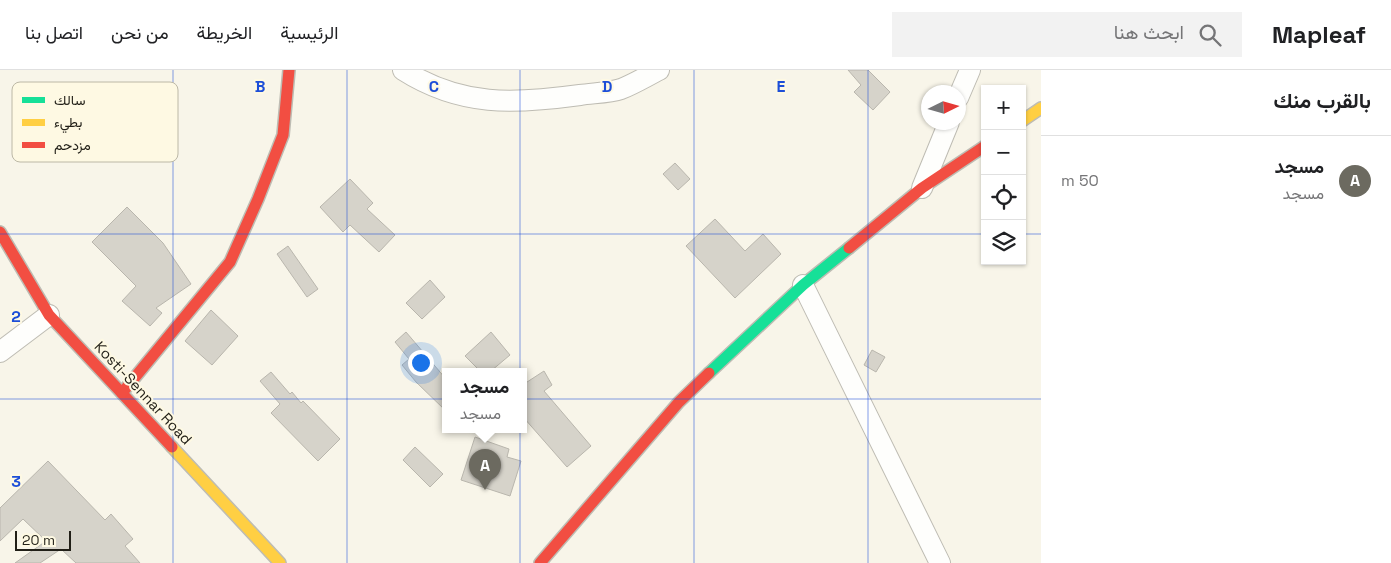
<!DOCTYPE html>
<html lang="ar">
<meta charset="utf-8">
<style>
:root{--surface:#fff;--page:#f2f2f2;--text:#202124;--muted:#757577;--line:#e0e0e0;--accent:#6c6a60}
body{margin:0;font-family:"Space Grotesk",Vazirmatn,sans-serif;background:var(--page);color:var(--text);direction:rtl}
.controls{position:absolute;right:15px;top:15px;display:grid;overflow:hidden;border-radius:0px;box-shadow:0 1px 4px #0004}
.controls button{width:45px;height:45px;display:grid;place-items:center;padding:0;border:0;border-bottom:1px solid var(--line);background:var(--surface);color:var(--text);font:25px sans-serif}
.compass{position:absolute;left:921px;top:15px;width:45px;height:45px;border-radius:50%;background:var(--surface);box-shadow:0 1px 4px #0004;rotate:85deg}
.scale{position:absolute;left:15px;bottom:12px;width:56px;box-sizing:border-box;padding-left:5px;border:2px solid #211f17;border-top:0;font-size:14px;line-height:18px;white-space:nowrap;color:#211f17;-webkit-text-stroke:4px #fef9e3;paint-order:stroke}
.you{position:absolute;left:420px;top:292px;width:18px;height:18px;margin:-12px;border:4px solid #fff;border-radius:50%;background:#1a73e8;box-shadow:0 0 0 8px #1a73e833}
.badge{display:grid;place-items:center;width:32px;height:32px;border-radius:50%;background:var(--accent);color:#fff;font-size:16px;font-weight:700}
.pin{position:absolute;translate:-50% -41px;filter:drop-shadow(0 1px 2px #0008)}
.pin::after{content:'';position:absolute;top:26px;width:18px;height:15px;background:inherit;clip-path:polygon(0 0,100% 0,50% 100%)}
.popup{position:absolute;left:442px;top:298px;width:85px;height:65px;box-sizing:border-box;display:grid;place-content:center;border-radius:0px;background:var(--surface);filter:drop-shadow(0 1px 4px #0005);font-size:16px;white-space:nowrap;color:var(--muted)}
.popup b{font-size:19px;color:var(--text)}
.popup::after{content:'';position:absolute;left:50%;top:100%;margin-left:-10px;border:10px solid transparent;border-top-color:var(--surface)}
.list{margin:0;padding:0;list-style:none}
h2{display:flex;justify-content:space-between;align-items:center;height:65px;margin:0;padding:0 20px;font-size:21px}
h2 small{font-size:16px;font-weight:400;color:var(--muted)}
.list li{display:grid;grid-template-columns:32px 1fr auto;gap:15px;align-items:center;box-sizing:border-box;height:90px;padding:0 20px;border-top:1px solid var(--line)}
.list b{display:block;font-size:19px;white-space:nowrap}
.list p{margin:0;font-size:16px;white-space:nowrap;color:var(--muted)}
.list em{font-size:16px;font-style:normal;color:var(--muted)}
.icon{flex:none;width:28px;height:28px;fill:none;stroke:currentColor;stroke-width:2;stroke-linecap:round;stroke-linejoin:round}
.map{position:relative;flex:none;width:1041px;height:493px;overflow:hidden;direction:ltr}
header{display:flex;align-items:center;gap:30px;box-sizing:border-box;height:70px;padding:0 25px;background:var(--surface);border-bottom:1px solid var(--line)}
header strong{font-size:24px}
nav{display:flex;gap:28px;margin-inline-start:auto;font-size:18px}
.search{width:350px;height:45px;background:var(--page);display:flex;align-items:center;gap:12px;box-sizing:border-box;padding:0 18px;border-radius:0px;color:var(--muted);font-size:19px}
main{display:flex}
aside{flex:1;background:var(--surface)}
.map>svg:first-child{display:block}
.building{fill:#d6d3ca;stroke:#b9b6ad}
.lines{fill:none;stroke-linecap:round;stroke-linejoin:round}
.street-casing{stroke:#bebcb3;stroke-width:22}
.fast-casing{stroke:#bebcb3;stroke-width:14}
.slow-casing{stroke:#bebcb3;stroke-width:14}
.jam-casing{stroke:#bebcb3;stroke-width:14}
.street{stroke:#fefefc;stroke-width:20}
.fast{stroke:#16e098;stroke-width:11}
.slow{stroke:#ffcf43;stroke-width:11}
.jam{stroke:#f24e42;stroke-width:11}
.grid{fill:none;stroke:#1d4ed8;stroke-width:1;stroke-opacity:0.55}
.labels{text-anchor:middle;stroke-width:4;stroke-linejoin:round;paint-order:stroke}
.street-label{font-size:15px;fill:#211f17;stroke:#fef9e3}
.key{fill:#fef9e3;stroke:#bcb8a6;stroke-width:1}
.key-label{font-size:14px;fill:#211f17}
.grid-label{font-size:16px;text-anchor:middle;font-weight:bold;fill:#1d4ed8;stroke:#fef9e3;stroke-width:4;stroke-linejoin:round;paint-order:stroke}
</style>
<header>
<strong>Mapleaf</strong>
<div class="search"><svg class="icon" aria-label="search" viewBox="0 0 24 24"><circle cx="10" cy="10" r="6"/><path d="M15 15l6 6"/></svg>ابحث هنا</div>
<nav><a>الرئيسية</a><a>الخريطة</a><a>من نحن</a><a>اتصل بنا</a></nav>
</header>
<main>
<aside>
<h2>بالقرب منك<small></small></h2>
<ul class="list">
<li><span class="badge">A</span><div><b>مسجد</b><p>مسجد</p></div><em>50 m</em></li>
</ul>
</aside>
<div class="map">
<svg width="1041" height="493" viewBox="0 0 1041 493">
<rect width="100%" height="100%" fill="#f8f5e9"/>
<g class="building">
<path d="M 848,0 L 868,0 L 890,22 L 873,40 L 854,22 L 861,15 Z"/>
<path d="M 675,93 L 690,109 L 678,120 L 663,104 Z"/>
<path d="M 350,109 L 373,133 L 367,139 L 395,165 L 379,182 L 350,155 L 343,162 L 320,137 Z"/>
<path d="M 127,137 L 163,173 L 191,214 L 156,238 L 162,243 L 150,256 L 122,231 L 136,216 L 92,172 Z"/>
<path d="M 715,149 L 745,181 L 763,164 L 781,184 L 735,228 L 686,176 Z"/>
<path d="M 288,176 L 318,219 L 307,227 L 277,184 Z"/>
<path d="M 430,210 L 445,227 L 422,249 L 406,233 Z"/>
<path d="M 211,240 L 238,266 L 212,295 L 185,271 Z"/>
<path d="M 406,262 L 446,309 L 446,341 L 416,312 L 402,295 L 409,289 L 395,272 Z"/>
<path d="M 491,262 L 510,285 L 491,301 L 480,301 L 465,286 Z"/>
<path d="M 872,280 L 885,287 L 876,302 L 864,295 Z"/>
<path d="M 544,301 L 552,315 L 544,321 L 591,376 L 567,397 L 524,348 L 524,314 Z"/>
<path d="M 271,302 L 290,324 L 292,322 L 301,333 L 303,331 L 340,369 L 318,391 L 271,343 L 280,334 L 260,311 Z"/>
<path d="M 475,367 L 509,379 L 507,387 L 521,391 L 510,426 L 461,410 Z"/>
<path d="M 415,377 L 443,404 L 430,417 L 403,390 Z"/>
<path d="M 48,391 L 105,450 L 111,444 L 133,469 L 125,476 L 140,493 L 76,493 L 61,479 L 40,493 L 15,493 L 46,471 L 23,449 L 0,471 L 0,438 Z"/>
</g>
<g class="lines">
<g class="street-casing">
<g id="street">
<path d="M 403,0 C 461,37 514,34 580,25 C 593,23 609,23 621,19 C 634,14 647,6 659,0"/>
<path d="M 958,28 L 970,0"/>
<path d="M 922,118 L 949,52"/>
<path d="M 803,215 L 940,493"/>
<path d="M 0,282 L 49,245"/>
</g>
</g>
<g class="fast-casing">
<path id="fast" d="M 709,303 L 803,215 L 849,178"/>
</g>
<g class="slow-casing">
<g id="slow">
<path d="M 1022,51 L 1041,38"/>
<path d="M 172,377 L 280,493"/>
</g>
</g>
<g class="jam-casing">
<g id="jam">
<path d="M 0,162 L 49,245 L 172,377"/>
<path d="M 849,178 L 922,118 L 985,76"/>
<path d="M 122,323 L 230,192 L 258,129 L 283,65 L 289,0"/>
<path d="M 540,493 L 679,332 L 709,303"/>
</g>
</g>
<use href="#street" class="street"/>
<use href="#fast" class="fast"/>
<use href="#slow" class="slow"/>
<use href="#jam" class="jam"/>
</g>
<path class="grid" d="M 173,0 L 173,493M 347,0 L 347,493M 520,0 L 520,493M 694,0 L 694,493M 868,0 L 868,493M 0,164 L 985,164M 1022,164 L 1041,164M 0,329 L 1041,329"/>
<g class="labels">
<g class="street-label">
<text transform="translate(143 323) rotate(47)" y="5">Kosti-Sennar Road</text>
</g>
</g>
<rect x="12" y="12" width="166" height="80" rx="8" class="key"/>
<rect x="22" y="27" width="23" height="6" fill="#16e098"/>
<rect x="22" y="49" width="23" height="7" fill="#ffcf43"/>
<rect x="22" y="72" width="23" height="6" fill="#f24e42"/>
<g class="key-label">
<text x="54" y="35">سالك</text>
<text x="54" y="57">بطيء</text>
<text x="54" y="80">مزدحم</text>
</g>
<g class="grid-label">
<text x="260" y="22">B</text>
<text x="434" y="22">C</text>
<text x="607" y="22">D</text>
<text x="781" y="22">E</text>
<text x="16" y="252">2</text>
<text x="16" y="417">3</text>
</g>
</svg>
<div class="controls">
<button>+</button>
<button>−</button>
<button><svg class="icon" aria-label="locate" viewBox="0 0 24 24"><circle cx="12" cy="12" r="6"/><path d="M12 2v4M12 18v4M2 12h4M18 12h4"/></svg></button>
<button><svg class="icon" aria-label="layers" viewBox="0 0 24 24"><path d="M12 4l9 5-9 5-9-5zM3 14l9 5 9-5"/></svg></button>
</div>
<svg class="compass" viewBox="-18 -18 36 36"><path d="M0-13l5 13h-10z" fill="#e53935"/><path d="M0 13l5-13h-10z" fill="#757577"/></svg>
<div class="scale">20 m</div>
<div class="you"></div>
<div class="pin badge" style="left:485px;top:420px">A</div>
<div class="popup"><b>مسجد</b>مسجد</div>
</div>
</main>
